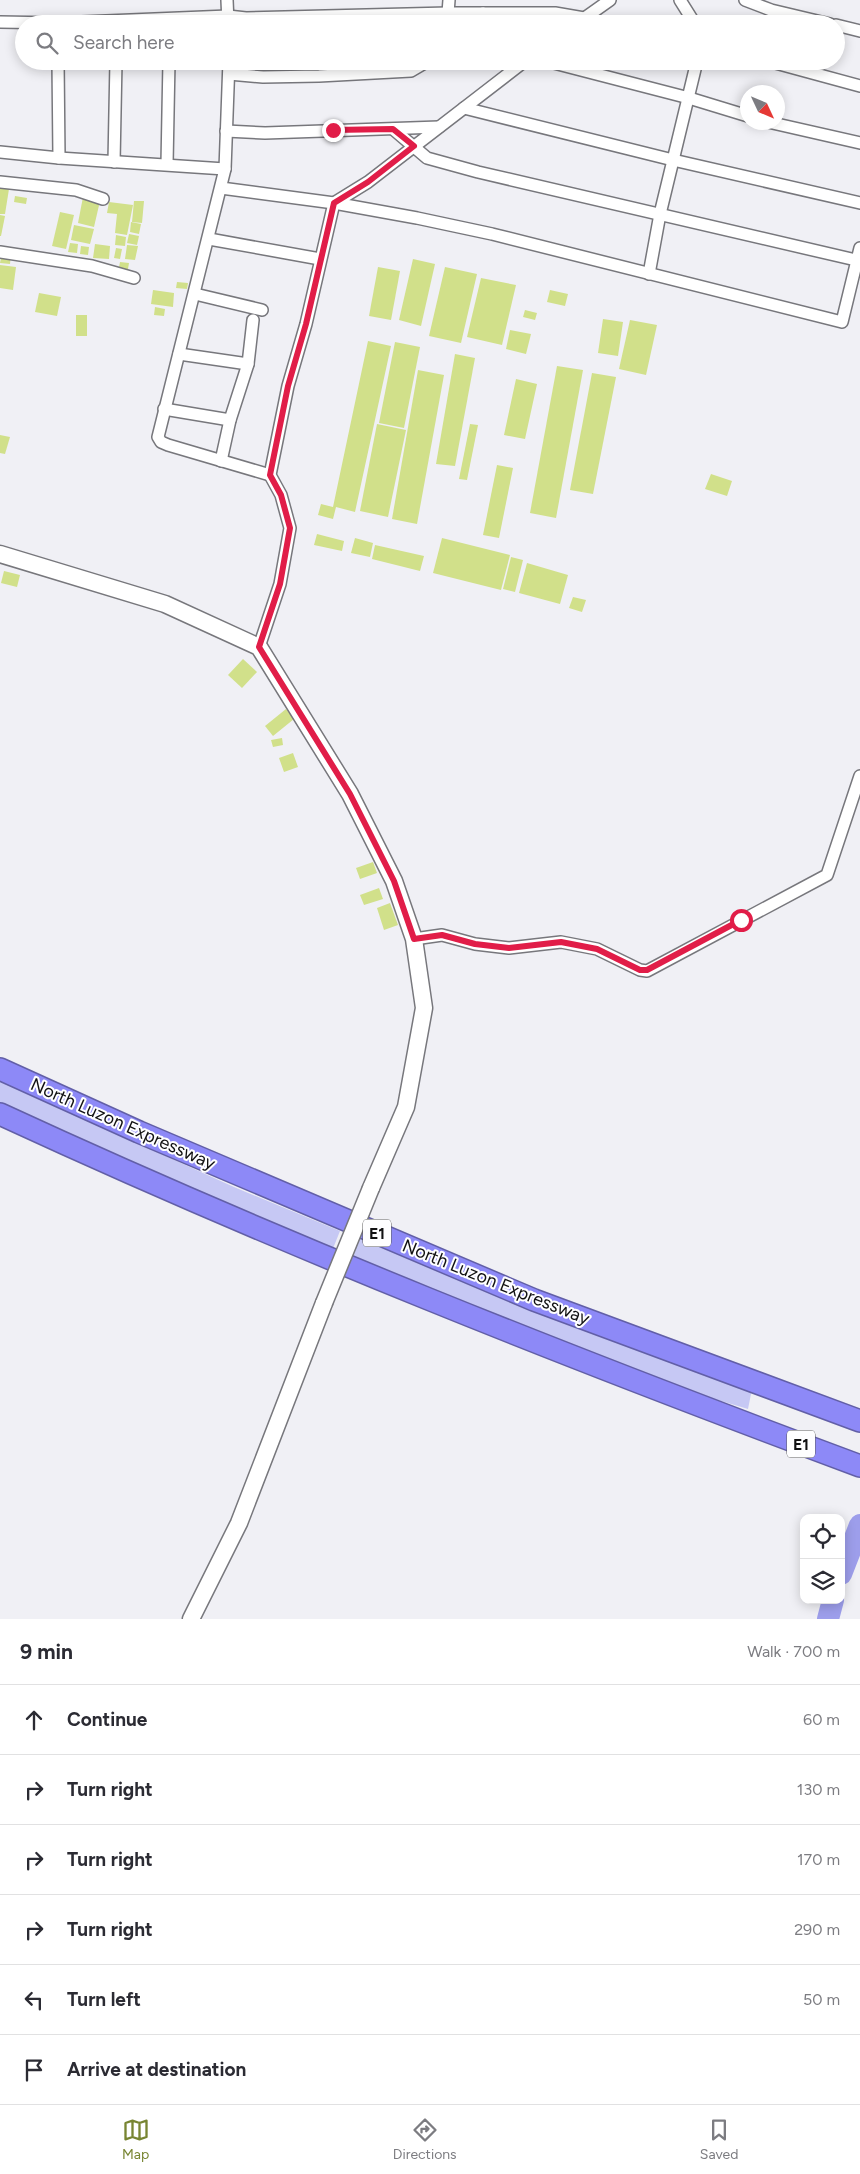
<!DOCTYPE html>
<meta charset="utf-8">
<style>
:root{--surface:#fff;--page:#f7f7f7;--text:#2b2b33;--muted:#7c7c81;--line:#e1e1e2;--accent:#788532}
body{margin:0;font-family:Figtree,sans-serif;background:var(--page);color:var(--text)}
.controls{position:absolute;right:15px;bottom:15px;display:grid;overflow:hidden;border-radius:10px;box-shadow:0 2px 12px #0003}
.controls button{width:45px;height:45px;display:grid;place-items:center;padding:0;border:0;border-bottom:1px solid var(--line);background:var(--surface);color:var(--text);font:25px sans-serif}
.compass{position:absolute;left:740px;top:85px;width:45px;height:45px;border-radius:50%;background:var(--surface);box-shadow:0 2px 12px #0003;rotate:134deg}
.stop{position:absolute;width:15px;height:15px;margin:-11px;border:4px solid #e11d48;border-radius:50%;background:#fff}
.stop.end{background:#e11d48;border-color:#fff;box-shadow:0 1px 5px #0008}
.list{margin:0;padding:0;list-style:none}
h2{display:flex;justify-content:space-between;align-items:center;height:65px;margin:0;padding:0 20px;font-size:21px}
h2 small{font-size:16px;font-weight:400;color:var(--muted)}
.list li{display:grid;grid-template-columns:32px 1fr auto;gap:15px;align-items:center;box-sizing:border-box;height:70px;padding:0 20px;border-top:1px solid var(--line)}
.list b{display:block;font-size:19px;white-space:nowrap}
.list em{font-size:16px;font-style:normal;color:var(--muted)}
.icon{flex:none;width:28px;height:28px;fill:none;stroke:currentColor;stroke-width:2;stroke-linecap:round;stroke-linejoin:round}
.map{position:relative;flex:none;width:860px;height:1619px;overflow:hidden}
.search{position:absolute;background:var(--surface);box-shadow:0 2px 12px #0003;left:15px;right:15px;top:15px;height:55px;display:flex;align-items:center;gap:12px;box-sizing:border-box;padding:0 18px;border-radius:28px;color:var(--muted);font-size:19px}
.sheet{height:485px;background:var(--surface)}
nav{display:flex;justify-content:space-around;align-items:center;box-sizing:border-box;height:70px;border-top:1px solid var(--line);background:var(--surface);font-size:14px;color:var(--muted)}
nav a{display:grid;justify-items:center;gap:2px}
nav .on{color:var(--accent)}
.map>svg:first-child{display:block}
.green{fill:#c6c8f4}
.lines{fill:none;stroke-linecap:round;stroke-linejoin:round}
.river{stroke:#9d9eeb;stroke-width:22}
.building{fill:#d1e08a}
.street-casing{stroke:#77777c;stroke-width:14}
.secondary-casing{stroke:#77777c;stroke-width:19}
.highway-casing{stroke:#625fa7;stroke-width:24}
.street{stroke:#fff;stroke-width:11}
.secondary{stroke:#fff;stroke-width:16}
.highway{stroke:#8d89f7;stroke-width:21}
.secondary-bridge-casing{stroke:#77777c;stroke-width:19;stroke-linecap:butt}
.secondary-bridge{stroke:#fff;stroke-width:16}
.route{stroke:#e11d48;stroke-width:6}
.labels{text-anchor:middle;stroke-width:4;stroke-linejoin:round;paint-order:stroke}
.shield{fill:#fefeff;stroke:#585859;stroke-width:1}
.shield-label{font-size:16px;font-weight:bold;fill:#111112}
.street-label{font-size:18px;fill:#111112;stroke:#fefeff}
</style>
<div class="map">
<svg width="860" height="1619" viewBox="0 0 860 1619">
<rect width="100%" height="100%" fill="#f0f0f5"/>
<g class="green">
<path d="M 0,1081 L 234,1187 L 340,1231 L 332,1251 L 0,1103 Z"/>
<path d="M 358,1238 L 644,1351 L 752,1389 L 748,1409 L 701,1395 L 350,1258 Z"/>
</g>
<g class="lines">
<g class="river">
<path d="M 841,1574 L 860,1525"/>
<path d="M 828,1619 L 833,1600"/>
</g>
</g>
<g class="building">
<path d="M 0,188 L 9,189 L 5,214 L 0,214 Z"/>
<path d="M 15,196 L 27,198 L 26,204 L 14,202 Z"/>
<path d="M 83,197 L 100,201 L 94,227 L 78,223 Z"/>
<path d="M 134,201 L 144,201 L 142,223 L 132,222 Z"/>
<path d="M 109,202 L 133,205 L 127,235 L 115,233 L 117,214 L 107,213 Z"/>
<path d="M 60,212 L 74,215 L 66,249 L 52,246 Z"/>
<path d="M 0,215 L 5,216 L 1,236 L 0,236 Z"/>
<path d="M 131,222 L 141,224 L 139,234 L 130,232 Z"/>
<path d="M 74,225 L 94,229 L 90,244 L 71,240 Z"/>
<path d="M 129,234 L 139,236 L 137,245 L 127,243 Z"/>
<path d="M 116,235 L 126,237 L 125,246 L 115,245 Z"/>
<path d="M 70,243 L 78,244 L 77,253 L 68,252 Z"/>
<path d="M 95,244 L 110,246 L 109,259 L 93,258 Z"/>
<path d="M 127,245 L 138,246 L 135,260 L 125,259 Z"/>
<path d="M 81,246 L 89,247 L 88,255 L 80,254 Z"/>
<path d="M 116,248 L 122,249 L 120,259 L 114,258 Z"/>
<path d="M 2,253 L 11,254 L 10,264 L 0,263 Z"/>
<path d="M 413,259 L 435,264 L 421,326 L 399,320 Z"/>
<path d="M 120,262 L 129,263 L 127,275 L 118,273 Z"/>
<path d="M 0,265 L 16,267 L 13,290 L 0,288 Z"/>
<path d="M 378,267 L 400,271 L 391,320 L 369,316 Z"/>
<path d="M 445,267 L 477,274 L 461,343 L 429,336 Z"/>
<path d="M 481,278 L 516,285 L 502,345 L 467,337 Z"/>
<path d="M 177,282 L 188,283 L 187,289 L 176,288 Z"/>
<path d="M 153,290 L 174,293 L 173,307 L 151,304 Z"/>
<path d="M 550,290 L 568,294 L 565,306 L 547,302 Z"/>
<path d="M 39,293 L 61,297 L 57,316 L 35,312 Z"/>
<path d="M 155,307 L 165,309 L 164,316 L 154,315 Z"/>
<path d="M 525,310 L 537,313 L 535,320 L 523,317 Z"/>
<rect x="76" y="315" width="11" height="21"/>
<path d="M 603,319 L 623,322 L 618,356 L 598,353 Z"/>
<path d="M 630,320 L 657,325 L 646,375 L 619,369 Z"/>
<path d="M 510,330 L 531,334 L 526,354 L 506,349 Z"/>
<path d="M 368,341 L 391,346 L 355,512 L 336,507 L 333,519 L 318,515 L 321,504 L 333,507 Z"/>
<path d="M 395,342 L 420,347 L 404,428 L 379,423 Z"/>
<path d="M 455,354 L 475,358 L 455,466 L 436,464 Z"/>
<path d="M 557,366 L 583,370 L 556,518 L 530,513 Z"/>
<path d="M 418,370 L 444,375 L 417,524 L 392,519 Z"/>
<path d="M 592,373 L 616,377 L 593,494 L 570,490 Z"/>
<path d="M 516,379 L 537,384 L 525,439 L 504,435 Z"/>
<path d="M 377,424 L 406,430 L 388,517 L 360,511 Z"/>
<path d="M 470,424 L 478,425 L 467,480 L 459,479 Z"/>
<path d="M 0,435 L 10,437 L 5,454 L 0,453 Z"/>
<path d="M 497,465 L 513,468 L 499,538 L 483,535 Z"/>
<path d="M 711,474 L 732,481 L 727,496 L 705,489 Z"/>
<path d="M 317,534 L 344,541 L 342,551 L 314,545 Z"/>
<path d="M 355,538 L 373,543 L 370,557 L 351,553 Z"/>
<path d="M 442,538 L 510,555 L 501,590 L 433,573 Z"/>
<path d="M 375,545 L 424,556 L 420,571 L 372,559 Z"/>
<path d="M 511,557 L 523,560 L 515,592 L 503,589 Z"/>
<path d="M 527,563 L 568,575 L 560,604 L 519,593 Z"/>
<path d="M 4,571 L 20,575 L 17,587 L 1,583 Z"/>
<path d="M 573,597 L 586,600 L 582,612 L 569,608 Z"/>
<path d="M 243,659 L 257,672 L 242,688 L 228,675 Z"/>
<path d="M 286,709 L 294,719 L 273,736 L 265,726 Z"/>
<path d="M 282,738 L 283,745 L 273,747 L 271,740 Z"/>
<path d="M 293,753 L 298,767 L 284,772 L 279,758 Z"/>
<path d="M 373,862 L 377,873 L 360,879 L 356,868 Z"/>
<path d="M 379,888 L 383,899 L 364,905 L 360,895 Z"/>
<path d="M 390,903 L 398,925 L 384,930 L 377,908 Z"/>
</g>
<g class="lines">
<g class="street-casing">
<g id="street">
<path d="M 227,0 L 228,23"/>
<path d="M 680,0 L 695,24"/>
<path d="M 745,0 L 771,10 L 830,24"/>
<path d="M 448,13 L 449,0"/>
<path d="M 0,22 L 57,23 L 228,16 L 246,18 L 448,13 L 555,13 L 584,18"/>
<path d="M 579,22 L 610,0"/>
<path d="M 470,24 L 483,13"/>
<path d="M 836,25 L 860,31"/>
<path d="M 58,61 L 59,158"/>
<path d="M 229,61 L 225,169 L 158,437 L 161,442 L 168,445 L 270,475"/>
<path d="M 546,61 L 689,98 L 748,116"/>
<path d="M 768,61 L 860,86"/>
<path d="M 229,74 L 263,77 L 319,76 L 411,71 L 428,61"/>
<path d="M 464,108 L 673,160 L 860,203"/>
<path d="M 768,122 L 860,143"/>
<path d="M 393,129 L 427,158 L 478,172 L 856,260"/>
<path d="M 226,131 L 265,133 L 439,127"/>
<path d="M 0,152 L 59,158 L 225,169"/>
<path d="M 114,162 L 116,61"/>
<path d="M 167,164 L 169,61"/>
<path d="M 0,182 L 76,190 L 103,199"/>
<path d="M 221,188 L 334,203 L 417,218 L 492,234 L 842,322 L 860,248"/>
<path d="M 209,239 L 320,259"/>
<path d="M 0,252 L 92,266 L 134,278"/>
<path d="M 649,274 L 660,214 L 697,61"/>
<path d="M 195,294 L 262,310"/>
<path d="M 179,354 L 248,364"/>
<path d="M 164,409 L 230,420"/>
<path d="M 221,461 L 230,420 L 248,364 L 253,320"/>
<path d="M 259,647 L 280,584 L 290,528 L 281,495 L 270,475 L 288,386 L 306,324 L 334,203 L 368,182 L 525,61"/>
<path d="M 414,939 L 442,935 L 475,944 L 509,948 L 561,942 L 597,949 L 640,970 L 647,971 L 827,875 L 860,776"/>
</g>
</g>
<g class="secondary-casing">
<g id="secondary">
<path d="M 0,554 L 165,604 L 259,647 L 350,794 L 394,881 L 414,939 L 424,1008 L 406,1107 L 371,1188"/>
<path d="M 191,1619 L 239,1523 L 324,1303"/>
</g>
</g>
<g class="highway-casing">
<g id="highway">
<path d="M 0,1069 L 139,1132 L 534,1300 L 860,1421"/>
<path d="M 0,1114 C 281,1244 570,1358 860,1466"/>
</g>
</g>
<use href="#street" class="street"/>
<use href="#secondary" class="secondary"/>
<use href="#highway" class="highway"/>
<g class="secondary-bridge-casing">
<path id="secondary-bridge" d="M 324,1303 L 371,1188"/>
</g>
<use href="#secondary-bridge" class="secondary-bridge"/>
</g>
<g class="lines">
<path class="route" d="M 333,130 L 393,129 L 414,146 L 368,182 L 334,203 L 306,324 L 288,386 L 270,475 L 281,495 L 290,528 L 280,584 L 259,647 L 350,794 L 394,881 L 414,939 L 442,935 L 475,944 L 509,948 L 561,942 L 597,949 L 640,970 L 647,970 L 741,920"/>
</g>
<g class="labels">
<g class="shield">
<rect x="363" y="1219.5" width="28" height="27" rx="4"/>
<rect x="787" y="1430.5" width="28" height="27" rx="4"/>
</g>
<g class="shield-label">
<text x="377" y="1239">E1</text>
<text x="801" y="1450">E1</text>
</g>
<g class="street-label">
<text transform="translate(123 1124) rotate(24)" y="6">North Luzon Expressway</text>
<text transform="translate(496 1282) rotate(22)" y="6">North Luzon Expressway</text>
</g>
</g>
</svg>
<div class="controls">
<button><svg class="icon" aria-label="locate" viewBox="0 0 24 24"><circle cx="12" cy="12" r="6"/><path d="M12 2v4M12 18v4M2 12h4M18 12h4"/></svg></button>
<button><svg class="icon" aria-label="layers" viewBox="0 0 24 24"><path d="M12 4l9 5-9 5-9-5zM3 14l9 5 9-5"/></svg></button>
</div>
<svg class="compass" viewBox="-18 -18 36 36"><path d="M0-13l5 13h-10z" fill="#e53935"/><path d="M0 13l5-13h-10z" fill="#7c7c81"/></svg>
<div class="stop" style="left:741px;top:920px"></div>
<div class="stop end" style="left:333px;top:130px"></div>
<div class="search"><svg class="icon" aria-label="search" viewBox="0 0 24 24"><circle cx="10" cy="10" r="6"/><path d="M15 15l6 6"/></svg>Search here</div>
</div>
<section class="sheet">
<h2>9 min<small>Walk · 700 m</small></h2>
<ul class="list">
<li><svg class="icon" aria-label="ahead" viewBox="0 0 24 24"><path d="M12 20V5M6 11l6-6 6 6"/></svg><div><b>Continue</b></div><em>60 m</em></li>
<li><svg class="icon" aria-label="right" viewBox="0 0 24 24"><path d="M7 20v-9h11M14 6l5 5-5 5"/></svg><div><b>Turn right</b></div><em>130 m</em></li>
<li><svg class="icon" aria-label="right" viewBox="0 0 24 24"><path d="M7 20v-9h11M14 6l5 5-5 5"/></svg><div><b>Turn right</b></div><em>170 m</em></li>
<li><svg class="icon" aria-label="right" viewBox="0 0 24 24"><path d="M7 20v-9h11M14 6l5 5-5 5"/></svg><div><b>Turn right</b></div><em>290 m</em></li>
<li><svg class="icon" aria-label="left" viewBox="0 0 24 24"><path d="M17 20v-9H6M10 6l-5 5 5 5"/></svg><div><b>Turn left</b></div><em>50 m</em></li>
<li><svg class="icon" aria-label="arrive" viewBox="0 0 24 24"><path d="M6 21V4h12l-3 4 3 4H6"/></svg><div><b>Arrive at destination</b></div></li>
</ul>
</section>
<nav>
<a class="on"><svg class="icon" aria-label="map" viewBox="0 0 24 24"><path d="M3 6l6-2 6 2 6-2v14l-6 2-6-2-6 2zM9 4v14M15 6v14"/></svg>Map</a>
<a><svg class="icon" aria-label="directions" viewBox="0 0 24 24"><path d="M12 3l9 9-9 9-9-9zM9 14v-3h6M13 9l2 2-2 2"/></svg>Directions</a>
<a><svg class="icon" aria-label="saved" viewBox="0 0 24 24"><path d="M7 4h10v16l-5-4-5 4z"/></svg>Saved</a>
</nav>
